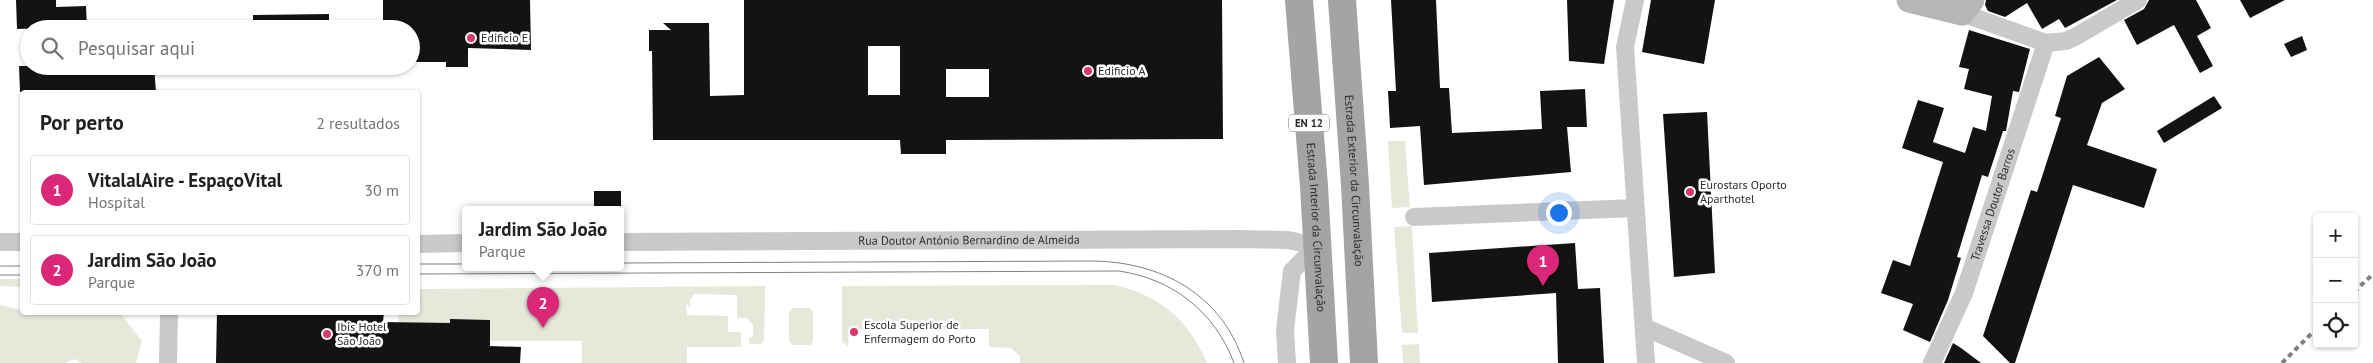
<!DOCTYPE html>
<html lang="pt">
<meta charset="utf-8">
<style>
:root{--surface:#fff;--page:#f6f6f6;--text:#202124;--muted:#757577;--line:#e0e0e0;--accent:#db2777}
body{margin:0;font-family:"PT Sans",sans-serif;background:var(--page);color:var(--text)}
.controls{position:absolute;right:15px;bottom:15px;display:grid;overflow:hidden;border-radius:5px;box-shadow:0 1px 4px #0004}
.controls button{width:45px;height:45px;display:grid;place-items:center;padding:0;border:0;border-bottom:1px solid var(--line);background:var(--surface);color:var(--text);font:25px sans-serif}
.you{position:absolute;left:1558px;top:212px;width:18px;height:18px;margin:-12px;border:4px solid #fff;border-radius:50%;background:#1a73e8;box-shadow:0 0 0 8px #1a73e833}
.badge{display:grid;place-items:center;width:32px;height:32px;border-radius:50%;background:var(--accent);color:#fff;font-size:16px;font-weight:700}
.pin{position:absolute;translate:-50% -41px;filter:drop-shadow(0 1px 2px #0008)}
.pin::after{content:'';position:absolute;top:26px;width:18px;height:15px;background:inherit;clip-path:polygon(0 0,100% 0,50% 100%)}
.popup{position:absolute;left:462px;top:206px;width:162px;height:65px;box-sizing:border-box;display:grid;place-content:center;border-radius:5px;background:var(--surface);filter:drop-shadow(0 1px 4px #0005);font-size:16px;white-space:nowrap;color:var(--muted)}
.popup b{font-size:19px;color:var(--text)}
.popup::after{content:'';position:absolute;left:50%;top:100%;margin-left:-10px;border:10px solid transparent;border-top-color:var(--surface)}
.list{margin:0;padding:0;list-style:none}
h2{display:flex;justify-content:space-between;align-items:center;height:65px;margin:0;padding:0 20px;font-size:21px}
h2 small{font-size:16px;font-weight:400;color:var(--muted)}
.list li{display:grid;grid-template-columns:32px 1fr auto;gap:15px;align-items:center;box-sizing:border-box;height:70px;margin:0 10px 10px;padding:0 10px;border:1px solid var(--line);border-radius:5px}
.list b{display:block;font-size:19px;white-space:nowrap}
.list p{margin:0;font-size:16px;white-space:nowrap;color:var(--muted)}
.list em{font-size:16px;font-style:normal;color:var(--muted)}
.icon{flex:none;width:28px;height:28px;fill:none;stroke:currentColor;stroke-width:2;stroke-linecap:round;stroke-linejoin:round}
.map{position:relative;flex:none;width:2373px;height:363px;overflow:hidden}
.search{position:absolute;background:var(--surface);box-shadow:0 1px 4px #0004;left:20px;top:20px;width:400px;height:55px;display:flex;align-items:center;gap:12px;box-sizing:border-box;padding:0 18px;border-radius:28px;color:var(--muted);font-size:19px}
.panel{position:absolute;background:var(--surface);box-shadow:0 1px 4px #0004;left:20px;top:90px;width:400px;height:225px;border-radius:5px}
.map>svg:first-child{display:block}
.green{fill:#e6e9da}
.building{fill:#131313;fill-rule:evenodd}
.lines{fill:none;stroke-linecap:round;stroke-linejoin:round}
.street{stroke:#c9c9c9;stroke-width:18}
.secondary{stroke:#b6b6b6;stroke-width:25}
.primary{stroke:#a4a4a4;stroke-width:28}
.tram{stroke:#818181;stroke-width:1}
.rail{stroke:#818181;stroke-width:4;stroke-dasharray:5 4;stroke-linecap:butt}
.poi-dot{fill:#d9376f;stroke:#fff;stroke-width:2}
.labels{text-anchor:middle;stroke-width:5;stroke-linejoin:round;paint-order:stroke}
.shield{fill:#fff;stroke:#6b6b6b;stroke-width:1}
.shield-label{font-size:11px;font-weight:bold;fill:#2c2c2c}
.poi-label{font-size:12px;fill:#2c2c2c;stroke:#fff;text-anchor:start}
.street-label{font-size:12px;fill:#2c2c2c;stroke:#fff}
</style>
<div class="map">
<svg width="2373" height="363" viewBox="0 0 2373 363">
<rect width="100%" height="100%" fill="#fff"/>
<g class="green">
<path d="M 1388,141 L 1405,141 L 1410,207 L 1392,208 Z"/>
<path d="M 1412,226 L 1418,333 L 1402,333 L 1394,227 Z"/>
<path d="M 0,279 L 22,279 L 22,287 L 0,286 Z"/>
<path d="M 1115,285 C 1159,295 1190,321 1207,363 L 1020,363 L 1020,356 L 1011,348 L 989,347 L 989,329 L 849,330 L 848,346 L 842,342 L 842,286 Z"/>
<path d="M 765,286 L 764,341 L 761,344 L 749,344 L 749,338 L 753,336 L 753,325 L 747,318 L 737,318 L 737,295 L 694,294 L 690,300 L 690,308 L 686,304 L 687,315 L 728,316 L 728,332 L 741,332 L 741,347 L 687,347 L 687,363 L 582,363 L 582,341 L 400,341 L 398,313 L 418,312 L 418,289 Z"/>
<path d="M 0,305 L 22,310 L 22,312 L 41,315 L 52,312 L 120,313 L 142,341 L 136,363 L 82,363 L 75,359 L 65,363 L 0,363 Z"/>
<path d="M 793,308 L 810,308 L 813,312 L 813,342 L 810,345 L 792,345 L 789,341 L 789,312 Z"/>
<path d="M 1419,344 L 1420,363 L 1403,363 L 1402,345 Z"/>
</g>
<g class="building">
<path d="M 16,0 L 56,0 L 56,7 L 86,6 L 87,27 L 17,29 Z"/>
<path d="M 383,0 L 530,0 L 531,50 L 468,48 L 468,67 L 446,67 L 446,62 L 411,62 L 411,29 L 383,29 Z"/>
<path d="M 744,0 L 1222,0 L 1223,139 L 946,140 L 946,154 L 901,154 L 900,140 L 653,140 L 652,51 L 649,51 L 649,30 L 671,30 L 663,23 L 709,23 L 710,96 L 744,95 ZM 868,46 L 900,46 L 900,95 L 868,95 ZM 946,69 L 989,69 L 989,97 L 946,97 Z"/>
<path d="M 1391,0 L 1436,0 L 1440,88 L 1449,88 L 1452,133 L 1542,129 L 1540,91 L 1585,89 L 1587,127 L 1567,127 L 1571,172 L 1424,185 L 1420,126 L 1390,128 L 1388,91 L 1396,91 Z"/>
<path d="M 1567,0 L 1614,0 L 1604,64 L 1569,61 Z"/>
<path d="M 1651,0 L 1715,0 L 1704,64 L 1642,52 Z"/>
<path d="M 1986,0 L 2117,0 L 2065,28 L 2059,19 L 2042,29 L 2027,3 L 2005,17 L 1988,11 L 1985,5 Z"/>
<path d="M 2149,0 L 2196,0 L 2211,28 L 2197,36 L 2213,66 L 2200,73 L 2174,25 L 2137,45 L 2124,20 L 2144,9 Z"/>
<path d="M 2240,0 L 2285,0 L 2250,18 Z"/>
<path d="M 329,14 L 329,29 L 253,29 L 253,15 Z"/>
<path d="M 1969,30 L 2030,49 L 2019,92 L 2013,91 L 2006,131 L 2003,131 L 1988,177 L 1982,175 L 1957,257 L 1961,258 L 1948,300 L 1930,342 L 1903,330 L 1913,304 L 1881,293 L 1893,260 L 1910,266 L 1943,162 L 1902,148 L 1918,100 L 1944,108 L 1933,142 L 1965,153 L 1973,127 L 1986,131 L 1992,96 L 1964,89 L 1969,69 L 1959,67 Z"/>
<path d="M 2302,36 L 2307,50 L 2291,57 L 2284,44 Z"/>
<path d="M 2099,57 L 2125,89 L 2102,103 L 2087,145 L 2157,169 L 2144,208 L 2073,185 L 2015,363 L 2010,363 L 1983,336 L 2031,190 L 2037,192 L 2061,118 L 2055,116 L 2067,76 Z"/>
<path d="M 19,66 L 154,66 L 156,92 L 20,92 Z"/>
<path d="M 2214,96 L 2222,108 L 2164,143 L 2157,131 Z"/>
<path d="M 1707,112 L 1715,273 L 1674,277 L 1663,114 Z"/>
<rect x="594" y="191" width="27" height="18"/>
<path d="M 1575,243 L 1578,289 L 1600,288 L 1604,363 L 1558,363 L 1556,293 L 1432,302 L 1429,253 Z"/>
<path d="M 217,312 L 384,312 L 383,322 L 450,323 L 450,319 L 490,320 L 490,346 L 521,347 L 520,363 L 216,363 Z"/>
<path d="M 1953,343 L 1961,348 L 1981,363 L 1944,363 Z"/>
</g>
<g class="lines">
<g class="street">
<path d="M 1635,0 L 1625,47 L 1646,363"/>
<path d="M 1962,13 L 2046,43 L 2066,41 L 2075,37 L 2138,0"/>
<path d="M 1414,217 L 1635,208"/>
<path d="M 0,242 L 22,242"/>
<path id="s1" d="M 620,242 L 1242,239 L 1288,240 L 1317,246"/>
<path d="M 418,244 L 466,243"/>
<path d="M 1644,327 L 1726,363"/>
<path d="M 168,363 L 169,312"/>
<path d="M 1287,363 L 1285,330 L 1292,271 L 1317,246"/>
<path id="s2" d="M 1932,363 L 1964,293 L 2046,43"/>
</g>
<path class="secondary" d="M 1909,0 L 1962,13 L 1972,0"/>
<g class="primary">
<path id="s3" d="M 1299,0 L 1314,186 L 1324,363"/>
<path id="s4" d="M 1342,0 L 1355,185 L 1364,363"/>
</g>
<g class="tram">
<path d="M 620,263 L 1093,261 C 1161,262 1222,294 1244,363"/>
<path d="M 418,264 L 466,264"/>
<path d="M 0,266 L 22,266"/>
<path d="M 418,274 L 1119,271 C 1173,279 1215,312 1234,363"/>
<path d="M 0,275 L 22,275"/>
</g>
<g class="rail">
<path d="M 2354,292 L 2373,274"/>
<path d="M 2282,363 L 2317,328"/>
</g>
</g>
<g class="poi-dot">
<circle cx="471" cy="38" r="5"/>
<circle cx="1088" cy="71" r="5"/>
<circle cx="1690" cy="192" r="5"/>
<circle cx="854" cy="332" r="5"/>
<circle cx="327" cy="334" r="5"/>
</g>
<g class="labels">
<rect class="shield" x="1289" y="114.5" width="40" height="17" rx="4"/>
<g class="shield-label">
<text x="1309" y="127">EN 12</text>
</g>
<g class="poi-label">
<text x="481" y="42">Edificio E</text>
<text x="1098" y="75">Edificio A</text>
<text x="1700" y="189">Eurostars Oporto<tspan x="1700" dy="14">Aparthotel</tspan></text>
<text x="864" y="329">Escola Superior de<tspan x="864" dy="14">Enfermagem do Porto</tspan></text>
<text x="337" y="331">Ibis Hotel<tspan x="337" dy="14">São João</tspan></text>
</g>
<g class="street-label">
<text dy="4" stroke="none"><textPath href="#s4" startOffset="181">Estrada Exterior da Circunvalação</textPath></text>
<text dy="4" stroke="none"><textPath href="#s2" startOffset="170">Travessa Doutor Barros</textPath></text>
<text dy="4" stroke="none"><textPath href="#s3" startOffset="228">Estrada Interior da Circunvalação</textPath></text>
<text dy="4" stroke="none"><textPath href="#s1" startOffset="349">Rua Doutor António Bernardino de Almeida</textPath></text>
</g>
</g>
</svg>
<div class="controls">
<button>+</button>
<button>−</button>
<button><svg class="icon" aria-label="locate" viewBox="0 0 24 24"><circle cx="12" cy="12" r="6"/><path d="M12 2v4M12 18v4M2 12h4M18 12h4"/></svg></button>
</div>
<div class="you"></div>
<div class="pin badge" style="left:1543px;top:286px">1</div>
<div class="pin badge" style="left:543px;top:328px">2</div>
<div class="popup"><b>Jardim São João</b>Parque</div>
<div class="search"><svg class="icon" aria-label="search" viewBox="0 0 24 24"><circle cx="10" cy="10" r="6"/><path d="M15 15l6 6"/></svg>Pesquisar aqui</div>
<section class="panel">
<h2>Por perto<small>2 resultados</small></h2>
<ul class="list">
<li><span class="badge">1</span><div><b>VitalalAire - EspaçoVital</b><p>Hospital</p></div><em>30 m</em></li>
<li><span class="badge">2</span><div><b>Jardim São João</b><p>Parque</p></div><em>370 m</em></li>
</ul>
</section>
</div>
